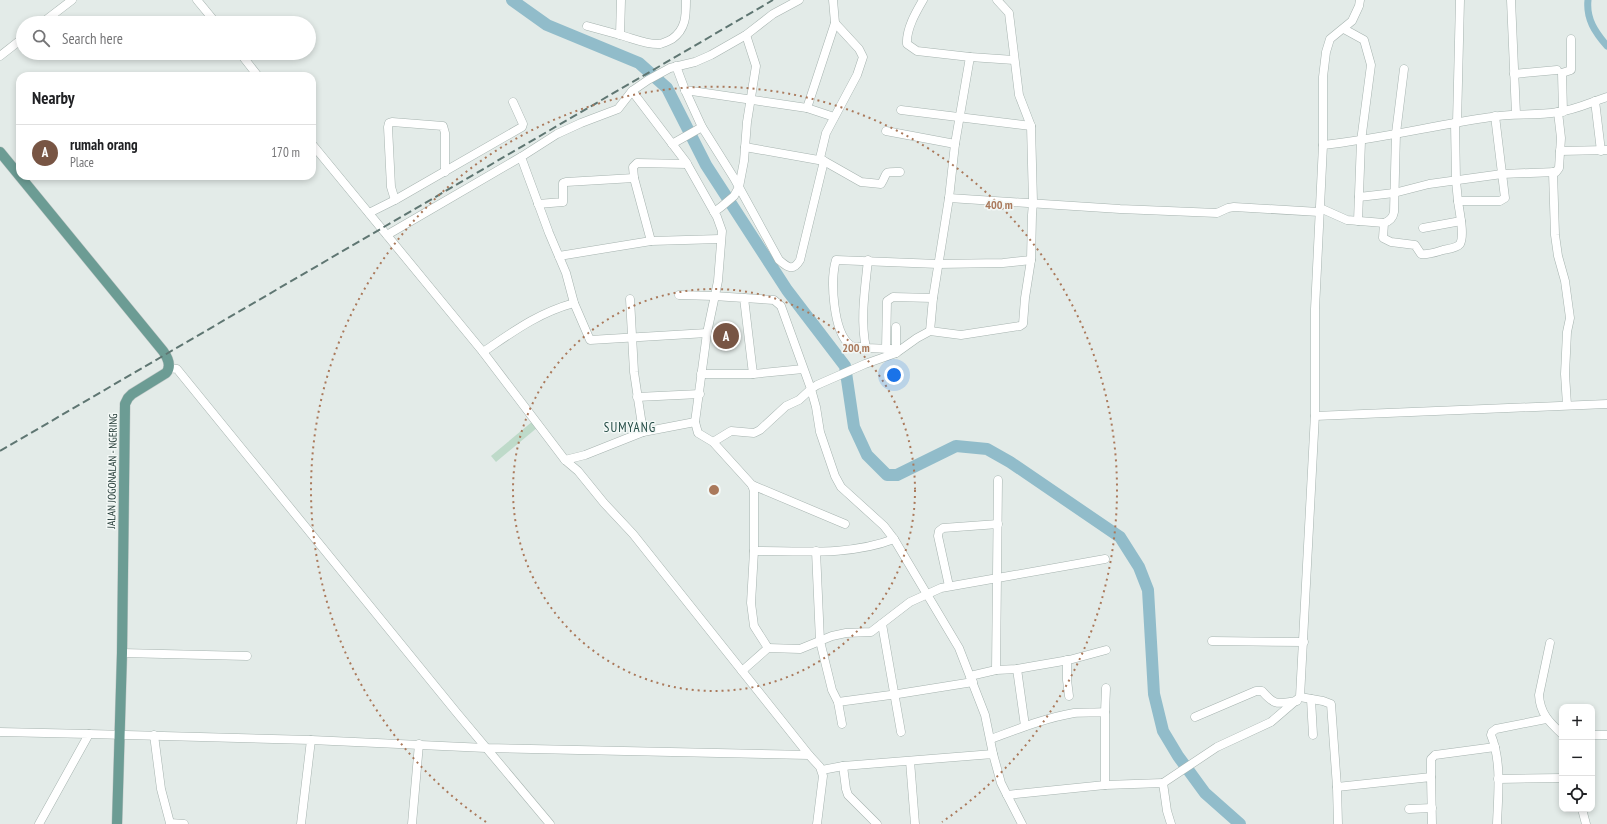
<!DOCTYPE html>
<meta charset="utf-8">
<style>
:root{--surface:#fff;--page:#f6f6f6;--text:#202124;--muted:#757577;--line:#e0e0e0;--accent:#785544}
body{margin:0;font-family:"PT Sans Narrow",sans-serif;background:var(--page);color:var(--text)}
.controls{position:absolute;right:12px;bottom:12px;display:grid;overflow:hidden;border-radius:8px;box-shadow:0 2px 6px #0003}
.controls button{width:36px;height:36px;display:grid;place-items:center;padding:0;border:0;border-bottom:1px solid var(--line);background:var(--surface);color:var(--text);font:20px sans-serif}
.you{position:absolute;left:894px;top:375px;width:14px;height:14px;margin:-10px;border:3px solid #fff;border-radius:50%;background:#1a73e8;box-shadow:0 0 0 6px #1a73e833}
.badge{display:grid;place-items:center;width:26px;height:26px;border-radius:50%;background:var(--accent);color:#fff;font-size:13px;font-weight:700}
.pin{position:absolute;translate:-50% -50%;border:2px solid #fff;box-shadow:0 1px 4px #0006}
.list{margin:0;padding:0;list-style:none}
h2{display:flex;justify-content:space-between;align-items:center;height:52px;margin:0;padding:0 16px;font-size:17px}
h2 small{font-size:13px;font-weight:400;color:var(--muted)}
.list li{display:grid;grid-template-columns:26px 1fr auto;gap:12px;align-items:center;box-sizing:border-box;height:56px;padding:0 16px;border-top:1px solid var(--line)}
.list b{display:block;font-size:15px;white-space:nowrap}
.list p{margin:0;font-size:13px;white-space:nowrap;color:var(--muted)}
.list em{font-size:13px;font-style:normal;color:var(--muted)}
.icon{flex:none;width:22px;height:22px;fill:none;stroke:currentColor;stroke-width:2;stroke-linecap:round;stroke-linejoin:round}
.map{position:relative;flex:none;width:1607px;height:824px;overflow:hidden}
.search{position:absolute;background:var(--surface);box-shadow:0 2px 6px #0003;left:16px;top:16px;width:300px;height:44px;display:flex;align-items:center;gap:10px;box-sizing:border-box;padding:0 14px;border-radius:22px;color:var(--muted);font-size:15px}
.panel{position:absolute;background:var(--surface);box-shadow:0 2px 6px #0003;left:16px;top:72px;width:300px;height:108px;border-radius:12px}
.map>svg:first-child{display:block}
.green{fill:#bedac9}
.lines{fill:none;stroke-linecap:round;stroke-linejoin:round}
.canal{stroke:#91bcca;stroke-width:7}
.river{stroke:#91bcca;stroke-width:12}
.minor-casing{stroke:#a6b3af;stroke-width:9}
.major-casing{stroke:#c2c8c7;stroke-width:11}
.minor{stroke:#fff;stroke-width:8}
.major{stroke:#6c9c94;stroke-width:10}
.rail{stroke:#5f7672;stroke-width:2;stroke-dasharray:8 4;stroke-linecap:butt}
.ring{fill:none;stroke:#aa795b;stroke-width:2;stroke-dasharray:2 4}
.labels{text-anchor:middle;stroke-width:3;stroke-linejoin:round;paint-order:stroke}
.street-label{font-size:11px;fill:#253b37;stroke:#f3f8f6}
.quarter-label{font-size:13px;letter-spacing:1px;fill:#234b45;stroke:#f3f8f6}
.centre{fill:#aa795b;stroke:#f3f8f6;stroke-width:2}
.ring-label{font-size:12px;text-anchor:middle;font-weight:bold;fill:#aa795b;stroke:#f3f8f6;stroke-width:3;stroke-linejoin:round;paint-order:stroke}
</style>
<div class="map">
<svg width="1607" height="824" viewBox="0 0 1607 824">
<rect width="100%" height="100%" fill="#e3ebe8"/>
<path class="green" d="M 533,421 L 538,427 L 496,462 L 491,456 Z"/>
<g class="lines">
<path class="canal" d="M 1588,0 C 1586,19 1595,32 1607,46"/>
<path class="river" d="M 512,0 L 547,25 L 639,63 L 667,88 L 706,165 L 787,290 L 845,366 L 854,427 L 867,455 L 887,475 L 897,475 L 956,446 L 987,449 L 1010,462 L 1120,537 L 1139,567 L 1148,590 L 1154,694 L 1163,731 L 1178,756 L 1205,793 L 1240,824"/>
<g class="minor-casing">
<g id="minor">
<path d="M 197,0 L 216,23"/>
<path d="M 923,0 C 916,12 906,29 907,44 L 917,51 L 970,57"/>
<path d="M 1511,0 L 1516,114"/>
<path d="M 42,23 L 72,0"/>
<path d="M 587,26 L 620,35 L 621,0"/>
<path d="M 1344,29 L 1364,40 L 1371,65 L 1361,141 L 1358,221"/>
<path d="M 620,35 C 632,38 647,45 660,44 C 664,43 668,41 672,39 C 686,29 686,16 686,0"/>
<path d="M 240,53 L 258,76"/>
<path d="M 0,56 L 23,38"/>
<path d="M 676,66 L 685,90 L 702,127 L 734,178 L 779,260 C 787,267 793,272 800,260 L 824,161 L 820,158 L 826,133 L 857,75 L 863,57 L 859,49 L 835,23 L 833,0"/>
<path d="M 1514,74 L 1557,70"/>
<path d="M 685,90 L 807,108 L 834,117"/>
<path d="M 632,91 L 686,162 L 717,217 L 722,231 L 718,281 L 707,333 L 695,422 L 698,433 L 713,442 L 752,485 L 754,491 L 754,551 L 751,603 L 754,626 L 768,648"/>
<path d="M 1595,101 L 1601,151"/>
<path d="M 807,108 L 835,23"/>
<path d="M 901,110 L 1031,126"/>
<path d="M 1563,112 L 1562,73 L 1571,70 L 1571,39"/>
<path d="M 1455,123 L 1456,181 L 1458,201"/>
<path d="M 1457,123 L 1460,0"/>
<path d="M 886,131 L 955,144"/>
<path d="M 312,144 L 483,352 L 565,460 L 578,471 L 604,503 L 633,534 L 809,755"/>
<path d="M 672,144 L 702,127"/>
<path d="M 1323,145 C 1380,139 1435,125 1491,117 C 1513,113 1536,116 1558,112 C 1575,110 1591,102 1607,97"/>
<path d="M 745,147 L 824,161 L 861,182 L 881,184 C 889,171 882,172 900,172"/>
<path d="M 1560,151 L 1607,150"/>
<path d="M 1553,172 L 1555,235 L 1558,256 L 1565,281 L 1570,318 L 1567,332 L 1565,374 L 1567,405"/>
<path d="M 1359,197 L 1394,193 L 1429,184 L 1502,174 L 1556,172 L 1559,168 L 1561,138 L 1558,112"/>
<path d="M 949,198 L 1120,209 L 1217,213 L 1228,208 L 1234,207 L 1319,212"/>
<path d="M 395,200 L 391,187 L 388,127 L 389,123 L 392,122 L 443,126 L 445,133 L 445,172"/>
<path d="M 538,204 L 563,202 L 563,183 L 566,182 L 634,178"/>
<path d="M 1320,208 L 1347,220 L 1384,223 L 1383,238 L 1391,242 L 1415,245 L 1421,254 C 1429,255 1436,252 1443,250 C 1448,249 1457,248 1460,244 C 1465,235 1459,210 1458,201 L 1500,201 L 1505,198 L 1495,116"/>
<path d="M 714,212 L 721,207 L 734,196 L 739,187 L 744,161 L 747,122 L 756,66 L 746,35"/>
<path d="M 369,213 L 395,200 L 522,127 L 523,124 L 513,102"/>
<path d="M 1384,223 C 1390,221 1393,218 1394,212 L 1396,133 L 1404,69"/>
<path d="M 1423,228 L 1461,221"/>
<path d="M 387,235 L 521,157"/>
<path d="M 651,241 L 634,178 L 633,167 L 637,163 L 687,164"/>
<path d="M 559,256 L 651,241 L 720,239"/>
<path d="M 868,260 C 865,289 860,320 866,348 L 891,349 L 895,353"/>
<path d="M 679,295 L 714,296 L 744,298 L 753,374 L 701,374"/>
<path d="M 630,299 L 634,372 L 643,432 L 695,422"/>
<path d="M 930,331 L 933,298 L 949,198 L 955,144 L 970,57 L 1014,60"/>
<path d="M 707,333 L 590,340 L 574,303 L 566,273 L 549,233 L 521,157 L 557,134 L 581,123 L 618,109 L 632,91 L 648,80 L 670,68 L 695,62 L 711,55 L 746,35 L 773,14 L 799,0"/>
<path d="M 866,347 C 860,347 855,348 850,345 C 833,332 830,279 836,260 L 938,264 L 1003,263 L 1031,260"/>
<path d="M 886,349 L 887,301 L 893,297 L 933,298"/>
<path d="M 483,352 C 514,331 538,313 574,303"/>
<path d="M 896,353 L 896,327"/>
<path d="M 169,368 L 177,369 L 457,713 L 550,824"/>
<path d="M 753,374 L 803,369"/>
<path d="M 637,397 L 700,394"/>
<path d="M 1315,416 L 1607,404"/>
<path d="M 713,442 L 731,431 L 754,433 L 760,430 L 786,406 L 799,400 L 811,389 L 781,306 L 774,300 L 744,298"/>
<path d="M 565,460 L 585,455 L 643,432"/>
<path d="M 752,485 L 845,524"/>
<path d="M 754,551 C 800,551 850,556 894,539"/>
<path d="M 816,551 L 820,641 L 832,690 L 838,702 L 842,724"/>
<path d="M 949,586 L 938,536 L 939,531 L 943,528 L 998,524"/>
<path d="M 882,624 L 901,732"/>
<path d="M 1212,641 L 1304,642"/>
<path d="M 1550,643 L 1539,695 C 1540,713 1549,722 1562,734"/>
<path d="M 122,653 L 247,656"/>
<path d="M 1067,660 L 1067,680 L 1069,696"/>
<path d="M 1017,669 L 1025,726"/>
<path d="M 996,670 L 998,480"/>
<path d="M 742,671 L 768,648 L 800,649 L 832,636 L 846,633 L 871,632 L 910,602 L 941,588 L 1105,559"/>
<path d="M 970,676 L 996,670 L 1017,669 L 1034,666 L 1069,660 L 1106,650"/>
<path d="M 1300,697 L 1323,701 L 1331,704 L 1337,787 L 1431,777 L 1432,824"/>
<path d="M 1311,699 L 1313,735"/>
<path d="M 838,702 L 898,694 L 973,682"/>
<path d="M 1105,712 L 1106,688"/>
<path d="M 1195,717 L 1256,691 L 1262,691 C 1276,707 1278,703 1297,701"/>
<path d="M 0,732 L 89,734 L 39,824"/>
<path d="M 89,734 L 311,740 L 301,824"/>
<path d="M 154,735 L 161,789 L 170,823 L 184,824"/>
<path d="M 1592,735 L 1607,735"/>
<path d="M 991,739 C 1018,729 1045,718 1074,713 C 1084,712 1095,713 1105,712 L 1105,785"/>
<path d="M 311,740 L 486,748 L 809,755 L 820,767 L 823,776 L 817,824"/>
<path d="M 993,754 L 985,715 L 959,648 L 894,539 L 884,526 L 841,487 L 835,476 L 820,432 L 816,407 L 811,389 L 817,385 L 865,364 L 896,353 L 917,338 L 930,331 L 961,335 L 1020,326 L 1023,324 L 1025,298 L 1031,260 L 1032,215 L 1033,202 L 1031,126 L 1019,95 L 1009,13 L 997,0"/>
<path d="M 910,761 L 915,824"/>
<path d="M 843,766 L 846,789 L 848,795 L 877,824"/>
<path d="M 822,770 L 843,766 L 993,754 L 1001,783 L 1007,795 L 1105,785 L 1163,783 L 1167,811 L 1171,824"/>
<path d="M 1431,777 L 1431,759 L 1435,755 L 1495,747"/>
<path d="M 1498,779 L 1562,778"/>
<path d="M 1163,783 L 1217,747 L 1271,722 L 1300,697 L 1315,414 L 1315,309 L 1323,145 L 1323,77 L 1326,52 L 1330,39 L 1352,21 L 1359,6 L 1360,0"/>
<path d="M 1337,787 L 1338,824"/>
<path d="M 1007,795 L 1022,824"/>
<path d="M 1409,809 L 1432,808"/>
<path d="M 1582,809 L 1586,824"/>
<path d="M 412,824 L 419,744"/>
<path d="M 1497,824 C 1498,795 1502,762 1491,735 L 1492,732 L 1496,729 L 1546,719"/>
</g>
</g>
<g class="major-casing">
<path id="major" d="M 0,152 L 163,351 C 168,358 172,366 166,373 L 132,394 L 128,398 L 125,404 L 122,653 L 117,824"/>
</g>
<use href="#minor" class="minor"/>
<use href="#major" class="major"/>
<path class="rail" d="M 0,451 L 773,0"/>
</g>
<g class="ring">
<circle cx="714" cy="490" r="201"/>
<path d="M486 822A403 403 0 1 1 942 822"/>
</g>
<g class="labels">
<g class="street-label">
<text transform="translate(112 471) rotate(-89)" y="4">JALAN JOGONALAN - NGERING</text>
</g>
<g class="quarter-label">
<text x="630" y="432">SUMYANG</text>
</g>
</g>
<circle cx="714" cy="490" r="6" class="centre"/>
<g class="ring-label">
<text x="999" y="209">400 m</text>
<text x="856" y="352">200 m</text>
</g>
</svg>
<div class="controls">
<button>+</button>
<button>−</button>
<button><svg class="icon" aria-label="locate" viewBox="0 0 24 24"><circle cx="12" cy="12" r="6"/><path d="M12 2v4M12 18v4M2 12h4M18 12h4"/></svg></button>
</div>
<div class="you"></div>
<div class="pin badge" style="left:726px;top:336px">A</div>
<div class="search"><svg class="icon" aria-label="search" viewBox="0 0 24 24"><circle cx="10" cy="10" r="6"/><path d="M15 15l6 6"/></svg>Search here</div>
<section class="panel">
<h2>Nearby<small></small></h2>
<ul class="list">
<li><span class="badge">A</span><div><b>rumah orang</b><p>Place</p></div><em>170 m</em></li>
</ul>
</section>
</div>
